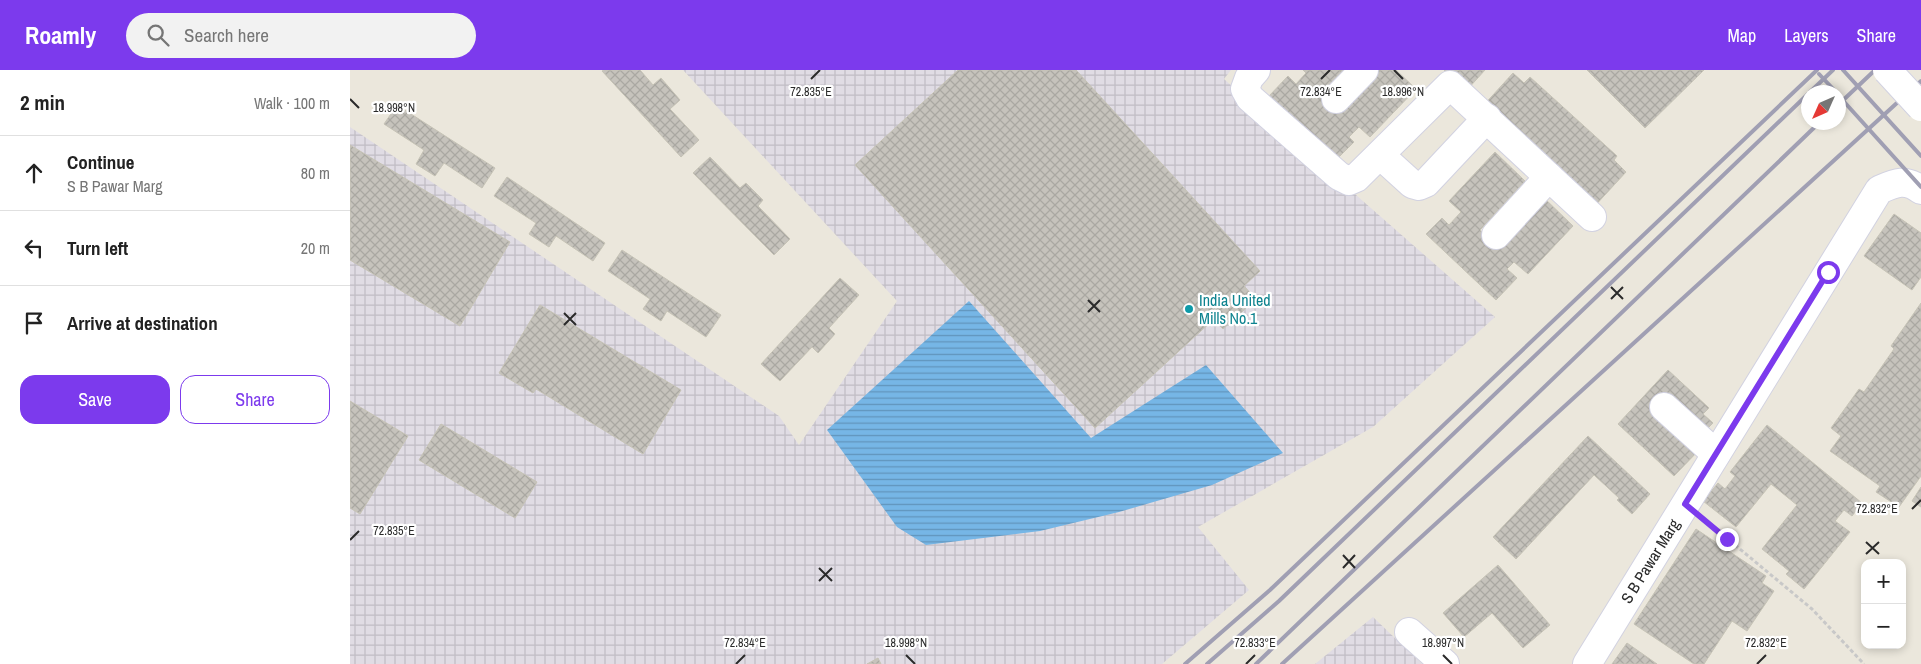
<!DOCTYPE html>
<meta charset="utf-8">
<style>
:root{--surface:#fff;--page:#f2f2f2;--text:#222;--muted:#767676;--line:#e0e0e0;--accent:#7c3aed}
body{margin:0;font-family:"Archivo Narrow",sans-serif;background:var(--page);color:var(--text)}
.controls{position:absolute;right:15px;bottom:15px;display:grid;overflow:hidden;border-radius:10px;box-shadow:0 2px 8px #0003}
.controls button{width:45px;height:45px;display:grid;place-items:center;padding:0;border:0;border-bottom:1px solid var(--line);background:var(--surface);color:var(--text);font:25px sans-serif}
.compass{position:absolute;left:1451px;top:15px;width:45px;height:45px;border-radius:50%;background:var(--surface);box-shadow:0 2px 8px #0003;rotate:225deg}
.stop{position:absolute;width:15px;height:15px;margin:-11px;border:4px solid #7c3aed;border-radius:50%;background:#fff}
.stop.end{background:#7c3aed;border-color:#fff;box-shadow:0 1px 5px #0008}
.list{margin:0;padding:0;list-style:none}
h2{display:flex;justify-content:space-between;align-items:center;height:65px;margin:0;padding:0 20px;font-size:21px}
h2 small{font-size:16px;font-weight:400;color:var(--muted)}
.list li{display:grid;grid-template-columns:32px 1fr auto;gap:15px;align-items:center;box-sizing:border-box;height:75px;padding:0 20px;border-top:1px solid var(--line)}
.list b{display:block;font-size:19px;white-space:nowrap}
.list p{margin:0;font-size:16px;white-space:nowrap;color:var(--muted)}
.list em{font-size:16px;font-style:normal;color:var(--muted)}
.actions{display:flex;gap:10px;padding:15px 20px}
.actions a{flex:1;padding:11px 0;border:1px solid var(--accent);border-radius:15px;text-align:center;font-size:18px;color:var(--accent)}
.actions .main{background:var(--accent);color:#fff}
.icon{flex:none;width:28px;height:28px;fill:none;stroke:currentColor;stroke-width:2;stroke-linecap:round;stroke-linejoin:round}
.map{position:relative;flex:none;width:1571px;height:594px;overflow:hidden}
header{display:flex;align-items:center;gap:30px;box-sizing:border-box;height:70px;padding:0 25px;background:var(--accent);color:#fff}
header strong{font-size:24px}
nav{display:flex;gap:28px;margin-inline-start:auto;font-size:18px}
.search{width:350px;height:45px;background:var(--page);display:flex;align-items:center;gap:12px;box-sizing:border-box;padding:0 18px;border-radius:28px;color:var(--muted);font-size:19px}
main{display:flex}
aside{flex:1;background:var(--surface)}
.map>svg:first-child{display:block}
.industrial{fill:url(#industrial-grid)}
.water{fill:url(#water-rules)}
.building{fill:url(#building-cross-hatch);stroke:#c6c3b6}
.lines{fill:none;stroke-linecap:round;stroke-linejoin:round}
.street-casing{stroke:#d2d2e1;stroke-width:30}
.path{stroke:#c8c8c8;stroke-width:3;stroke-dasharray:4 2.5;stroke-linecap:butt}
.street{stroke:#fff;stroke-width:28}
.rail{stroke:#a09fb3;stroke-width:4}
.secondary-bridge-casing{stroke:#d2d2e1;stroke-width:30;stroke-linecap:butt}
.secondary-bridge{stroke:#fff;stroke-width:28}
.route{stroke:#7c3aed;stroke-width:6}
.ticks{fill:none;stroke:#2a2a2a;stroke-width:2}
.culture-dot{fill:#0f9aa8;stroke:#fff;stroke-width:2}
.labels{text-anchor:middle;stroke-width:4.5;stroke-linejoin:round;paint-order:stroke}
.culture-label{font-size:16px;fill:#0d838f;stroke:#fff;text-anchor:start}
.street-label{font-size:16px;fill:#2a2a2a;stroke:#fff}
.ticks-label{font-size:12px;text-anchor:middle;fill:#2a2a2a;stroke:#fff;stroke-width:4.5;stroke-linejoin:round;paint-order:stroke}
</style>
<header>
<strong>Roamly</strong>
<div class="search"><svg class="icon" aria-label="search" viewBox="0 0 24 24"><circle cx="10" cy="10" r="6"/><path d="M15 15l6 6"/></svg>Search here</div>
<nav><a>Map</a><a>Layers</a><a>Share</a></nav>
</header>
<main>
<aside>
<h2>2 min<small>Walk · 100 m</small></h2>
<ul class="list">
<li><svg class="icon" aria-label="ahead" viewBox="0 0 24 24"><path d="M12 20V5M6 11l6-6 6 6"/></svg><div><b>Continue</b><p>S B Pawar Marg</p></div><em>80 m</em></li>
<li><svg class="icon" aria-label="left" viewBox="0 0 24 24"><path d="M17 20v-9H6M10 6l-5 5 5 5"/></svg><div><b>Turn left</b></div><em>20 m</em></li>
<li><svg class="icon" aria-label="arrive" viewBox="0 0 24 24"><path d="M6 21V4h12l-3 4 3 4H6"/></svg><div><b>Arrive at destination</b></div></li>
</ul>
<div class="actions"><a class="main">Save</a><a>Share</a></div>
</aside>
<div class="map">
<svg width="1571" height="594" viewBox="0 0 1571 594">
<defs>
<pattern id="industrial-grid" width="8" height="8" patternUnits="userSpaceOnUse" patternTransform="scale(1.25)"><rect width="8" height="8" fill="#e0dce4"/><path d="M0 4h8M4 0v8" fill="none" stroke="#c0bdc4"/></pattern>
<pattern id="water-rules" width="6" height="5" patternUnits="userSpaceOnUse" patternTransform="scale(1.25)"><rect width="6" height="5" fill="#76b6e6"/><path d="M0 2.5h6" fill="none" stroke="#6194bb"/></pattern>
<pattern id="building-cross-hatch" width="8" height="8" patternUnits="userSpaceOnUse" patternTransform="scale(1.25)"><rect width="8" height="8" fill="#c6c3bc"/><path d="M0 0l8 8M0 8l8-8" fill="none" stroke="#aaa8a2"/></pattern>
</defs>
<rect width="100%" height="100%" fill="#ebe7dc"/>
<g class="industrial">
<path d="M 333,0 L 881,0 L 874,9 L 1145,247 L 1023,357 L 848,457 L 899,520 L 812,594 L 0,594 L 0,57 L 429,346 L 449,375 L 547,231 Z"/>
<path d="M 1023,547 L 1072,594 L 965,594 Z"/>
</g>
<path class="water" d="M 619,231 L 741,368 L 856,295 L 933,383 L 862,415 L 769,442 L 690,461 L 576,475 L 547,457 L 477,360 Z"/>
<g class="building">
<path d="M 254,0 L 290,0 L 303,15 L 311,8 L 330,30 L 320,39 L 349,70 L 331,87 L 252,1 Z"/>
<path d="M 608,0 L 726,0 L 910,201 L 894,216 L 906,229 L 873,259 L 864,249 L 745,358 L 505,95 Z"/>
<path d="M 953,0 L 993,0 L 972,22 L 987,36 L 1022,0 L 1046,0 L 1066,19 L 1020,67 L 1009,57 L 999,67 L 1004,72 L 986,90 L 919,26 L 938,6 L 946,14 L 956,3 Z"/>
<path d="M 1094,0 L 1135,0 L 1116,21 Z"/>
<path d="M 1237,0 L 1354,0 L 1295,58 Z"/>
<path d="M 1163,3 L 1174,13 L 1180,7 L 1267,86 L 1264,90 L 1276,102 L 1242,139 L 1132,37 Z"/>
<path d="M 47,35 L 145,98 L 132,118 L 94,93 L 85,106 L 66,94 L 74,80 L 34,54 Z"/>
<path d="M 0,75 L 160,172 L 110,256 L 0,190 Z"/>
<path d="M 1145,82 L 1175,111 L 1130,160 L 1145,174 L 1191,125 L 1223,156 L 1178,204 L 1164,192 L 1157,199 L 1167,208 L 1146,230 L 1076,164 L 1092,148 L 1099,155 L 1111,142 L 1099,131 Z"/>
<path d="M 360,87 L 390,118 L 396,113 L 413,130 L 408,136 L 440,169 L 424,185 L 343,103 Z"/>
<path d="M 157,107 L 255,173 L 243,191 L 206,166 L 199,177 L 179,164 L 186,153 L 144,126 Z"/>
<path d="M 1544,144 L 1571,163 L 1571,207 L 1562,220 L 1514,186 Z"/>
<path d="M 272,180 L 371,245 L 356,267 L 317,241 L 311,251 L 293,239 L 300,229 L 258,201 Z"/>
<path d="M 490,208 L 509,225 L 479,258 L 485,264 L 468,283 L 462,277 L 430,311 L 411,294 Z"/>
<path d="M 1571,233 L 1571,406 L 1549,437 L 1526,422 L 1530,416 L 1480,381 L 1491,366 L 1481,358 L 1509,319 L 1514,322 L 1544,279 L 1541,276 Z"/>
<path d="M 190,235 L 331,320 L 293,384 L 186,319 L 183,323 L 149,303 Z"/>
<path d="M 1318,300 L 1359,338 L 1353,344 L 1363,353 L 1355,361 L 1350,379 L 1324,406 L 1268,354 Z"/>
<path d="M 0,331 L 58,366 L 10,444 L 0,438 Z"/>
<path d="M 91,354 L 187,412 L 165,448 L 69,390 Z"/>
<path d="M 1417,355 L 1512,433 L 1502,446 L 1494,440 L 1485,451 L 1500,462 L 1454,519 L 1436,504 L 1439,501 L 1412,479 L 1447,435 L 1421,414 L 1386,457 L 1353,431 L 1368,413 L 1375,419 L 1385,406 L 1380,402 Z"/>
<path d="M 1238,366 L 1300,424 L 1282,444 L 1267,430 L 1269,428 L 1244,405 L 1166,489 L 1143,467 Z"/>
<path d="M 1571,417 L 1571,437 L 1562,431 Z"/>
<path d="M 1346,459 L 1416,506 L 1412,513 L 1424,521 L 1397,561 L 1382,551 L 1354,594 L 1344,594 L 1284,554 Z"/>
<path d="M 1148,495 L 1200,555 L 1173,578 L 1142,543 L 1114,567 L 1093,543 Z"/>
<path d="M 1277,573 L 1307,594 L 1262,594 Z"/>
<path d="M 528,588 L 531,594 L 517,594 Z"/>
</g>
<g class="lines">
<g class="street-casing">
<g id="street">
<path d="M 906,0 L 899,8 L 895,19 L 900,28 L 989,106 L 999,111 L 1006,108 L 1100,15 L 1242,147"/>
<path d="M 986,29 L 1014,0"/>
<path d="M 1030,85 L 1062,114 L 1069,116 L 1076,113 L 1137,48"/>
<path d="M 1146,165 L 1199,107"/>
<path d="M 1314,337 L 1366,384"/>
<path d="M 1059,562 L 1095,594"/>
<path d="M 1237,594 L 1529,120 C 1545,113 1555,108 1571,120"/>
</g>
</g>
<path class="path" d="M 1355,450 L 1462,539 L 1514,594"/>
<use href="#street" class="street"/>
<g class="rail">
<path d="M 1493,0 L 1571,86"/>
<path d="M 1469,4 L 1486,22"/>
<path d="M 1460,22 L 1483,0"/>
<path d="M 1488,25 L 1571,117"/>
<path d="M 1488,35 L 1525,0"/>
<path d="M 835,594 L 920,520 L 1467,0"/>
<path d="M 857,594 L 929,531 L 1458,24"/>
<path d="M 906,594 L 1470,52"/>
<path d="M 932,594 L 1571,11"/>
</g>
<g class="secondary-bridge-casing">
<path id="secondary-bridge" d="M 1537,0 L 1571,37"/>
</g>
<use href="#secondary-bridge" class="secondary-bridge"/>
</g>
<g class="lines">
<path class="route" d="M 1377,469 L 1335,434 L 1478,202"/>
</g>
<path class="ticks" d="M 1044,0 L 1053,9M 461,9 L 470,0M 971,9 L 980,0M 0,29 L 9,38M 1261,217 L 1273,229M 1261,229 L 1273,217M 738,230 L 750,242M 738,242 L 750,230M 214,243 L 226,255M 214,255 L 226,243M 1562,439 L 1571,430M 0,470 L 9,461M 1516,472 L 1529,484M 1516,484 L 1529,472M 993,485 L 1005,498M 469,498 L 482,511M 993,498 L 1005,485M 469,511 L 482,498M 556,585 L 565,594M 1093,585 L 1102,594M 386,594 L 395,585M 896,594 L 905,585M 1407,594 L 1416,585"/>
<circle class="culture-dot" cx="839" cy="239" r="5"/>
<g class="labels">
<g class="culture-label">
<text x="849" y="236">India United<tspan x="849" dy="18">Mills No.1</tspan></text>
</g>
<g class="street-label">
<text transform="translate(1300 491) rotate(-58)" y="6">S B Pawar Marg</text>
</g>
</g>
<g class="ticks-label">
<text x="461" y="26">72.835°E</text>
<text x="971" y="26">72.834°E</text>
<text x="1053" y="26">18.996°N</text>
<text x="44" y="42">18.998°N</text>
<text x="1527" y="443">72.832°E</text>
<text x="44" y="465">72.835°E</text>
<text x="395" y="577">72.834°E</text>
<text x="556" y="577">18.998°N</text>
<text x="905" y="577">72.833°E</text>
<text x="1093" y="577">18.997°N</text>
<text x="1416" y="577">72.832°E</text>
</g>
</svg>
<div class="controls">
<button>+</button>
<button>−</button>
</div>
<svg class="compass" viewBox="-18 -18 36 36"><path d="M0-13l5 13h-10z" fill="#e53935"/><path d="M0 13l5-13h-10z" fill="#767676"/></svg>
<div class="stop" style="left:1478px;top:202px"></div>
<div class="stop end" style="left:1377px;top:469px"></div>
</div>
</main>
